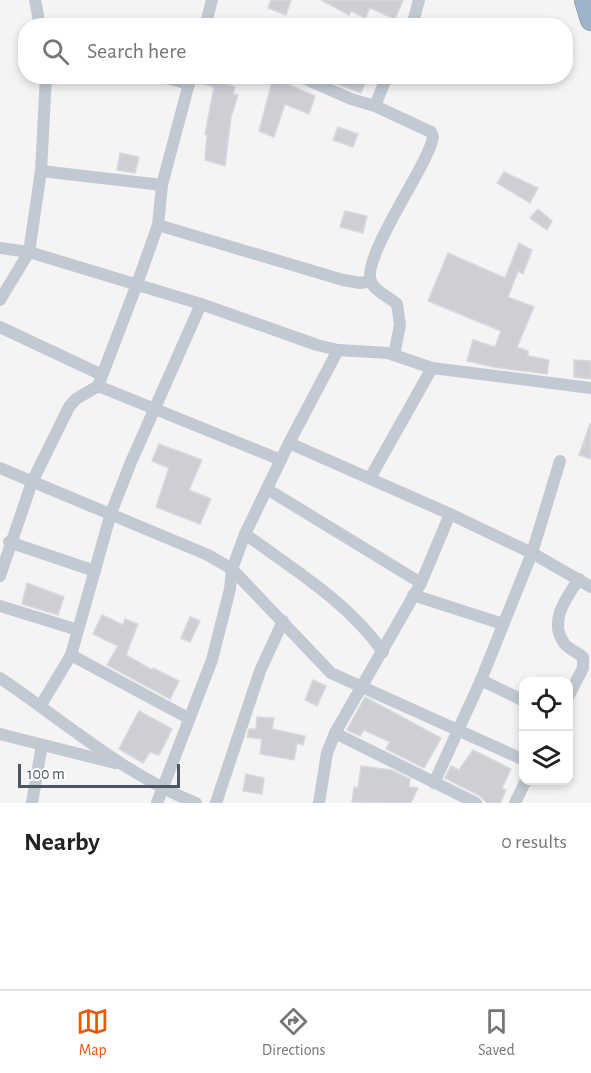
<!DOCTYPE html>
<style>
:root{--surface:#fff;--page:#f2f2f2;--text:#222;--muted:#767676;--line:#e0e0e0;--accent:#ea580c}
body{margin:0;font-family:"Alegreya Sans",sans-serif;background:var(--page);color:var(--text)}
.controls{position:absolute;right:18px;bottom:18px;display:grid;overflow:hidden;border-radius:12px;box-shadow:0 3px 9px #0003}
.controls button{width:54px;height:54px;display:grid;place-items:center;padding:0;border:0;border-bottom:2px solid var(--line);background:var(--surface);color:var(--text);font:30px sans-serif}
.scale{position:absolute;left:18px;bottom:15px;width:162px;box-sizing:border-box;padding-left:6px;border:3px solid #4a5661;border-top:0;font-size:16px;line-height:21px;white-space:nowrap;color:#4a5661;-webkit-text-stroke:4px #fff;paint-order:stroke}
.list{margin:0;padding:0;list-style:none}
h2{display:flex;justify-content:space-between;align-items:center;height:78px;margin:0;padding:0 24px;font-size:26px}
h2 small{font-size:20px;font-weight:400;color:var(--muted)}
.icon{flex:none;width:33px;height:33px;fill:none;stroke:currentColor;stroke-width:2;stroke-linecap:round;stroke-linejoin:round}
.map{position:relative;flex:none;width:591px;height:803px;overflow:hidden}
.search{position:absolute;background:var(--surface);box-shadow:0 3px 9px #0003;left:18px;right:18px;top:18px;height:66px;display:flex;align-items:center;gap:15px;box-sizing:border-box;padding:0 21px;border-radius:24px;color:var(--muted);font-size:22px}
.sheet{height:186px;background:var(--surface)}
nav{display:flex;justify-content:space-around;align-items:center;box-sizing:border-box;height:84px;border-top:2px solid var(--line);background:var(--surface);font-size:16px;color:var(--muted)}
nav a{display:grid;justify-items:center;gap:3px}
nav .on{color:var(--accent)}
.map>svg:first-child{display:block}
.building{fill:#cdcfd5;stroke:#d7d9de;stroke-width:1.5}
.lines{fill:none;stroke-linecap:round;stroke-linejoin:round}
.trunk-casing{stroke:#7690ad;stroke-width:22}
.minor{stroke:#c1cad2;stroke-width:12}
.trunk{stroke:#9fb4c9;stroke-width:21}
</style>
<div class="map">
<svg width="591" height="803" viewBox="0 0 591 803">
<rect width="100%" height="100%" fill="#f5f3f3"/>
<g class="building">
<path d="M 271,0 L 291,0 L 286,15 L 268,8 Z"/>
<path d="M 321,0 L 403,0 L 395,19 L 370,8 L 365,18 L 351,11 L 349,15 Z"/>
<path d="M 199,76 L 230,76 L 226,84 L 235,87 L 233,94 L 238,95 L 231,117 L 225,166 L 205,160 L 207,135 L 205,134 L 214,87 L 198,82 Z"/>
<path d="M 339,76 L 368,76 L 361,93 L 335,83 Z"/>
<path d="M 273,78 L 315,96 L 309,114 L 285,104 L 274,137 L 259,131 Z"/>
<path d="M 338,127 L 358,134 L 353,147 L 333,140 Z"/>
<path d="M 120,153 L 139,157 L 135,173 L 117,170 Z"/>
<path d="M 504,172 L 538,188 L 530,203 L 497,183 Z"/>
<path d="M 538,209 L 552,221 L 547,230 L 530,218 Z"/>
<path d="M 345,211 L 367,216 L 363,233 L 340,227 Z"/>
<path d="M 519,243 L 532,250 L 523,274 L 518,271 L 508,297 L 534,307 L 517,347 L 528,351 L 528,356 L 549,360 L 547,374 L 493,367 L 467,361 L 473,340 L 495,347 L 501,331 L 428,301 L 448,253 L 505,278 Z"/>
<path d="M 574,360 L 591,361 L 591,379 L 574,377 Z"/>
<path d="M 590,424 L 591,424 L 591,459 L 579,455 Z"/>
<path d="M 159,444 L 202,460 L 189,490 L 211,499 L 200,524 L 156,507 L 169,468 L 152,461 Z"/>
<path d="M 27,583 L 64,597 L 58,615 L 22,604 Z"/>
<path d="M 102,615 L 123,625 L 125,619 L 138,624 L 126,655 L 152,670 L 153,668 L 179,681 L 170,699 L 107,665 L 118,646 L 93,634 Z"/>
<path d="M 190,617 L 200,621 L 190,642 L 181,638 Z"/>
<path d="M 313,680 L 326,686 L 317,706 L 305,700 Z"/>
<path d="M 365,697 L 441,738 L 424,768 L 386,749 L 390,742 L 364,730 L 360,736 L 347,730 Z"/>
<path d="M 139,711 L 172,729 L 159,755 L 150,752 L 143,763 L 119,749 Z"/>
<path d="M 257,717 L 274,718 L 272,729 L 305,736 L 303,745 L 297,743 L 294,760 L 260,754 L 262,739 L 247,737 L 249,729 L 256,729 Z"/>
<path d="M 473,750 L 511,769 L 502,788 L 506,790 L 500,803 L 487,803 L 480,796 L 445,778 L 451,766 L 459,770 Z"/>
<path d="M 361,766 L 391,770 L 410,779 L 409,787 L 418,788 L 411,803 L 352,802 L 354,787 L 358,788 Z"/>
<path d="M 246,774 L 264,778 L 262,794 L 243,791 Z"/>
</g>
<g class="lines">
<g class="trunk-casing">
<path id="trunk" d="M 585,0 L 591,20"/>
</g>
<g class="minor">
<path d="M 35,0 L 40,26"/>
<path d="M 205,26 L 212,0"/>
<path d="M 412,26 L 419,0"/>
<path d="M 159,76 L 189,84"/>
<path d="M 299,76 L 351,99 L 375,106 L 431,132 L 433,137 C 429,165 357,262 372,284 C 377,292 390,298 397,304 L 400,325 L 394,355"/>
<path d="M 375,106 L 387,76"/>
<path d="M 41,171 L 162,185"/>
<path d="M 158,225 L 343,280 L 360,283 L 371,281"/>
<path d="M 0,248 L 29,252 L 201,304 L 317,345 L 338,350 L 388,353 L 432,368 L 591,388"/>
<path d="M 0,300 L 29,252 L 41,171 L 46,76"/>
<path d="M 0,327 L 102,375"/>
<path d="M 98,386 L 281,460"/>
<path d="M 289,443 L 450,514 L 532,553 L 591,587"/>
<path d="M 0,468 L 208,555 L 232,569 L 331,673 L 524,760"/>
<path d="M 370,478 L 432,368"/>
<path d="M 267,489 L 421,583"/>
<path d="M 245,534 C 293,569 348,602 383,652"/>
<path d="M 9,542 L 95,571"/>
<path d="M 0,576 L 32,482 L 69,407 L 76,399 L 98,386 L 137,284 L 158,225 L 162,185 L 191,76"/>
<path d="M 413,595 L 503,624"/>
<path d="M 0,606 L 78,630"/>
<path d="M 71,655 L 188,718"/>
<path d="M 0,678 C 64,721 123,774 196,803"/>
<path d="M 481,680 L 524,701"/>
<path d="M 568,697 L 583,668 L 583,657 C 577,652 568,649 564,643 C 548,621 567,597 579,579"/>
<path d="M 41,705 L 71,655 L 111,513 L 131,462 L 201,304"/>
<path d="M 335,733 L 476,803"/>
<path d="M 0,734 L 115,763"/>
<path d="M 434,783 L 481,680 L 532,553 L 560,461"/>
<path d="M 32,803 L 42,745"/>
<path d="M 157,803 L 212,660 L 230,589 L 232,569 L 245,534 L 289,443 L 338,350"/>
<path d="M 216,803 L 260,671 L 283,621"/>
<path d="M 319,803 L 327,753 L 335,733 L 421,583 L 450,514"/>
<path d="M 515,803 L 526,780"/>
</g>
<use href="#trunk" class="trunk"/>
</g>
</svg>
<div class="controls">
<button><svg class="icon" aria-label="locate" viewBox="0 0 24 24"><circle cx="12" cy="12" r="6"/><path d="M12 2v4M12 18v4M2 12h4M18 12h4"/></svg></button>
<button><svg class="icon" aria-label="layers" viewBox="0 0 24 24"><path d="M12 4l9 5-9 5-9-5zM3 14l9 5 9-5"/></svg></button>
</div>
<div class="scale">100 m</div>
<div class="search"><svg class="icon" aria-label="search" viewBox="0 0 24 24"><circle cx="10" cy="10" r="6"/><path d="M15 15l6 6"/></svg>Search here</div>
</div>
<section class="sheet">
<h2>Nearby<small>0 results</small></h2>
<ul class="list">
</ul>
</section>
<nav>
<a class="on"><svg class="icon" aria-label="map" viewBox="0 0 24 24"><path d="M3 6l6-2 6 2 6-2v14l-6 2-6-2-6 2zM9 4v14M15 6v14"/></svg>Map</a>
<a><svg class="icon" aria-label="directions" viewBox="0 0 24 24"><path d="M12 3l9 9-9 9-9-9zM9 14v-3h6M13 9l2 2-2 2"/></svg>Directions</a>
<a><svg class="icon" aria-label="saved" viewBox="0 0 24 24"><path d="M7 4h10v16l-5-4-5 4z"/></svg>Saved</a>
</nav>
